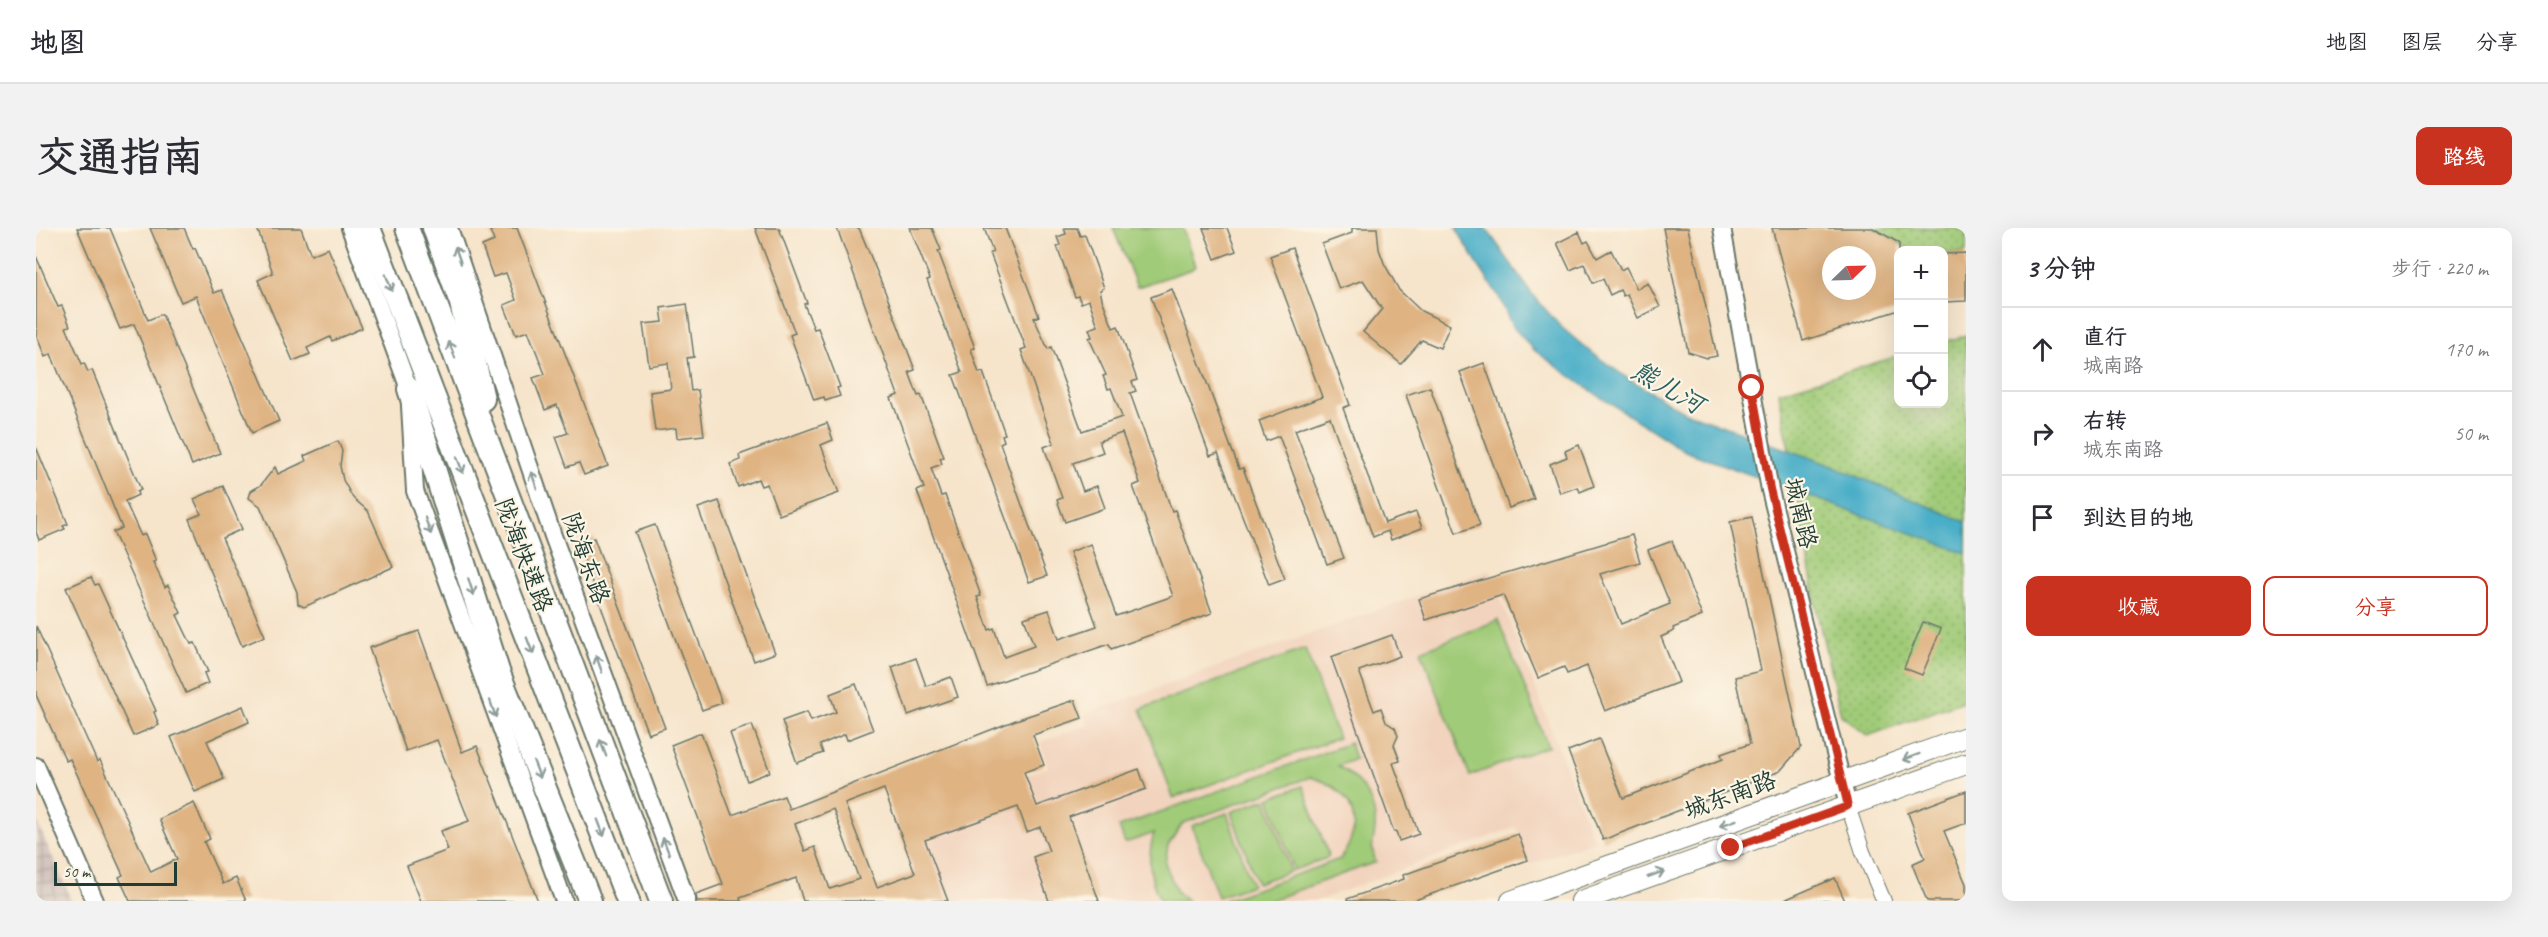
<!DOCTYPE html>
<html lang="zh">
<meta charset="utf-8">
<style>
:root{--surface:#fff;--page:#f2f2f3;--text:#2b2b33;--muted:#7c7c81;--line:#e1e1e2;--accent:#c8321e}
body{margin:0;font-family:Caveat,"LXGW WenKai TC",sans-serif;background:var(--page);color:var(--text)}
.controls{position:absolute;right:18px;top:18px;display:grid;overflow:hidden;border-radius:12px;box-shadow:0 6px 24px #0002}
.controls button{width:54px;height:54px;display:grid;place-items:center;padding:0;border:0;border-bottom:2px solid var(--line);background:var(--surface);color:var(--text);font:30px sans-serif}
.compass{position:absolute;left:1786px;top:18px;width:54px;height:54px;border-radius:50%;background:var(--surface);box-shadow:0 6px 24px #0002;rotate:67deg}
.scale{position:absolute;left:18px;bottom:15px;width:123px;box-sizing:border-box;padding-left:6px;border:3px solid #1f3d34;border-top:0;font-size:16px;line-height:21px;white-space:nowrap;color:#1f3d34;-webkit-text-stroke:4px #fcf5e5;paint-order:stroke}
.stop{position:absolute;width:18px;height:18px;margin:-14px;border:4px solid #c8321e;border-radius:50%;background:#fff}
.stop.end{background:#c8321e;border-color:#fff;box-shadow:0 2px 6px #0008}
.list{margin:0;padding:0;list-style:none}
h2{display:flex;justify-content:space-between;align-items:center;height:78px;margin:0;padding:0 24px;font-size:26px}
h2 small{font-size:20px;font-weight:400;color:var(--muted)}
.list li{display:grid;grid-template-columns:39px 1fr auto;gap:18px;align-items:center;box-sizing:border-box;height:84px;padding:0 24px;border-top:2px solid var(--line)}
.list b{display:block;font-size:22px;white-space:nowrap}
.list p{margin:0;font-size:20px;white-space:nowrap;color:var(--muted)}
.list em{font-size:20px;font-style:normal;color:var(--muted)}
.actions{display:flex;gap:12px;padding:18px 24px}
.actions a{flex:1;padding:14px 0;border:2px solid var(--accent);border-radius:12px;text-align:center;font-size:21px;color:var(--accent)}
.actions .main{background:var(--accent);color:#fff}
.icon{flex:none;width:33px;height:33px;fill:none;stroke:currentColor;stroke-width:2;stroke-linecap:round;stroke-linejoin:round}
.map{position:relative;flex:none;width:1930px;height:673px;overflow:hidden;border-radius:12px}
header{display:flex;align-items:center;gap:36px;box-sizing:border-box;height:84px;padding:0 30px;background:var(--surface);border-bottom:2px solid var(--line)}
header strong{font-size:28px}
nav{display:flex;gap:33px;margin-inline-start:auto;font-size:21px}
.intro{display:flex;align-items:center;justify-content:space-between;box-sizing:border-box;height:144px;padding:0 36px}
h1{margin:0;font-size:42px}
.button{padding:15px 27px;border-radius:12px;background:var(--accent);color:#fff;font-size:21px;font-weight:700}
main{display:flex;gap:36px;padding:0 36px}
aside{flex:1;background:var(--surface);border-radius:12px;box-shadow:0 6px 24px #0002}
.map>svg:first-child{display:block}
.built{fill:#f2d4be}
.industrial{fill:url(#industrial-grid)}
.green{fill:#a0cb78;stroke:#608456;stroke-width:1.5}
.park{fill:url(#park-dots);stroke:#608456;stroke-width:1.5}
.water{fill:#48aec8;stroke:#34767e;stroke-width:1.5}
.building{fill:#dfb382;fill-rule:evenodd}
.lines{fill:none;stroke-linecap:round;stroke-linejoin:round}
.minor-casing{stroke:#6a7769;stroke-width:16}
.tertiary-casing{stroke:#6a7769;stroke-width:20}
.secondary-casing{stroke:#6a7769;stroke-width:22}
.trunk-casing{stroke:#6a7769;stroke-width:26}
.minor{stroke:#fff;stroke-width:14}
.tertiary{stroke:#fff;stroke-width:16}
.secondary{stroke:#fff;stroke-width:20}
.trunk{stroke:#fff;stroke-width:22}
.oneway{stroke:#8f9e9a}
.route{stroke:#c8321e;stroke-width:8}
.labels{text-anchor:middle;stroke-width:4.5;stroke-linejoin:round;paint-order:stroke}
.street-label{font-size:24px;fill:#1f3d34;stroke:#fcf5e5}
.water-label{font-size:26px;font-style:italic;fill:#2b5f60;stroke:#fcf5e5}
</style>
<header>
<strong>地图</strong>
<nav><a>地图</a><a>图层</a><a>分享</a></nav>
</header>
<div class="intro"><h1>交通指南</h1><a class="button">路线</a></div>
<main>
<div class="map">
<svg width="1930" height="673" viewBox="0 0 1930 673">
<defs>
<pattern id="industrial-grid" width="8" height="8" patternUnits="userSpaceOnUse" patternTransform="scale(1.5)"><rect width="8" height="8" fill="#cfc0ba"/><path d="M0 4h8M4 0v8" fill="none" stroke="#a79d98"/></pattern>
<pattern id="park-dots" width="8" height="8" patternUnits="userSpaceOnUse" patternTransform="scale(1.5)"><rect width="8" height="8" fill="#a0cb78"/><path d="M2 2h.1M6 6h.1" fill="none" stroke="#82a663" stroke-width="1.8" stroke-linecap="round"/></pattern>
</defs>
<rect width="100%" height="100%" fill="#fcf5e5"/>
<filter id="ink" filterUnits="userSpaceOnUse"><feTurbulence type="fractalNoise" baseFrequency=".0167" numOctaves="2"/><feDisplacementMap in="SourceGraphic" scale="12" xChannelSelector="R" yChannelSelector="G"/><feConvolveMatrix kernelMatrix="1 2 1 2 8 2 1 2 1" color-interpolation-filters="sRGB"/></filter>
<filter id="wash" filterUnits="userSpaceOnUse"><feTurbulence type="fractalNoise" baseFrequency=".008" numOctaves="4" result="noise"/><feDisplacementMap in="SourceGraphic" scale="24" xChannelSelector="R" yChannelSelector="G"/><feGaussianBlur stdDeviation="1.35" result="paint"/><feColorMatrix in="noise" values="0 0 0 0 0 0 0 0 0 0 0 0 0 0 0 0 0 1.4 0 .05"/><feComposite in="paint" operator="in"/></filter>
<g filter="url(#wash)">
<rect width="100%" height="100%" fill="#f6e4cb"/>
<path class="built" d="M 1454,342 L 1558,613 L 1494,636 L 1480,599 L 1281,673 L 866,673 L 858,650 L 876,643 L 858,594 L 1012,539 L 1004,514 L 1052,497 L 1049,486 Z"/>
<path class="industrial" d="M 0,592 L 36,673 L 0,673 Z"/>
<g class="green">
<path d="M 1077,0 L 1147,0 L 1159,38 L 1156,41 L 1101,59 Z"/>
<path d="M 1462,392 L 1512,518 L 1434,548 L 1385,423 Z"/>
<path d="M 1269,421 L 1302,510 L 1137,570 L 1105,481 Z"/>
<path d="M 1314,515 L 1319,531 L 1302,538 C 1325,552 1341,573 1339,601 C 1337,618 1334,617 1340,634 L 1232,673 L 1187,673 L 1304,631 C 1331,595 1316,560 1274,549 L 1147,595 L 1132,617 L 1129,635 L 1141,664 L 1152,673 L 1125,673 C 1112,651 1111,629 1118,605 L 1089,615 L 1083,599 Z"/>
<path d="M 1267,558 L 1293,629 L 1258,642 L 1233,570 Z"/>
<path d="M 1230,571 L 1255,643 L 1221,655 L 1195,584 Z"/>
<path d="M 1191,585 L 1216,657 L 1182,669 L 1156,598 Z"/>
</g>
<g class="park">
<path d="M 1837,0 L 1930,0 L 1930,24 L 1908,26 L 1908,22 L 1875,22 Z"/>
<path d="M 1930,107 L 1930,472 L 1832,508 L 1805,487 L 1782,389 L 1743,164 L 1862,128 L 1862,176 L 1908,176 L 1908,114 Z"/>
</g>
<path class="water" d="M 1420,0 L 1450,0 L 1496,66 L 1524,98 L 1551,121 L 1591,150 L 1647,183 L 1794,237 L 1930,294 L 1930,325 L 1649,223 L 1561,167 L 1499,123 L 1476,98 L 1462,67 L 1442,37 Z"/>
<g id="blocks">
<g class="building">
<path d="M 41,0 L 74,0 L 112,92 L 126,86 L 184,225 L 156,237 L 98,96 L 84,101 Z"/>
<path d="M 114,0 L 148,0 L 157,21 L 159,20 L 178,65 L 186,62 L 243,193 L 216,205 L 160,68 L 145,74 Z"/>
<path d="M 221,0 L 265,0 L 275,27 L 292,20 L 326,100 L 296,113 L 294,109 L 271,120 L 274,126 L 257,133 L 222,52 L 237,45 Z"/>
<path d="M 462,0 L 481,0 L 572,238 L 548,247 L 543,235 L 531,239 L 520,209 L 532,205 L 521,177 L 509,182 L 497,150 L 509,146 L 492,103 L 480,107 L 468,77 L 480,72 L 470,45 L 457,49 L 446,18 L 458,13 L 454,3 Z"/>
<path d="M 719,0 L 743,0 L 771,75 L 768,76 L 778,101 L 782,100 L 804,159 L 801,160 L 804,168 L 789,173 L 788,169 L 778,172 L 754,107 L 759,105 Z"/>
<path d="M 801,0 L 823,0 L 850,66 L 879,142 L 873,144 L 882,168 L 885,167 L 908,229 L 904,230 L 906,236 L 895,240 L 905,268 L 909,267 L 941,357 L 945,368 L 941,369 L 953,402 L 958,400 L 968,429 L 998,418 L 988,390 L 1013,382 L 1023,411 L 1061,398 L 1034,324 L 1055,316 L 1080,388 L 1137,368 L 1097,258 L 1104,255 L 1086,205 L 1063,213 L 1067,224 L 1037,235 L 1047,263 L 1061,258 L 1069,280 L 1029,294 L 1021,272 L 1026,270 L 1008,219 L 1018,215 L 985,122 L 990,120 L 954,25 L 957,24 L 948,0 L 969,0 L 1003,88 L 998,90 L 1012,121 L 1015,119 L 1046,203 L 1086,189 L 1075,160 L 1072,161 L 1067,148 L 1070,147 L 1053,110 L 1056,109 L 1053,101 L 1062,98 L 1053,72 L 1045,75 L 1042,68 L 1039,69 L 1021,18 L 1024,17 L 1021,9 L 1030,6 L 1028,0 L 1041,0 L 1044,8 L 1049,7 L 1068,60 L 1064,62 L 1066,71 L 1077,100 L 1082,98 L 1101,152 L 1096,154 L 1100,163 L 1094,165 L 1136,283 L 1139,282 L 1176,385 L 1075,421 L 1073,416 L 951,458 L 881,263 L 888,260 L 855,170 L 862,167 Z"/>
<path d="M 874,0 L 896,0 L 905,22 L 902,23 L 939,120 L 935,121 L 943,145 L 947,144 L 969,206 L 966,207 L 968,213 L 964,215 L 1011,348 L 993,354 L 917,147 L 926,144 L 891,52 L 894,51 Z"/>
<path d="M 1167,0 L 1191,0 L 1200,23 L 1179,31 Z"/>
<path d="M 1316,0 L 1341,0 L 1343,21 L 1348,35 L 1363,62 L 1385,83 L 1414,97 L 1404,120 L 1386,112 L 1365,136 L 1327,104 L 1346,81 L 1327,52 L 1303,61 L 1286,16 L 1316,5 Z"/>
<path d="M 1627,0 L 1652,0 L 1681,128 L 1671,130 L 1652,124 Z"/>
<path d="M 1736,0 L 1837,0 L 1863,15 L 1863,82 L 1767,113 ZM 1795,27 L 1831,27 L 1831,63 L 1795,63 Z"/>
<path d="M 1543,4 L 1548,15 L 1552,13 L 1561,30 L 1575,22 L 1585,42 L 1590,39 L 1601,61 L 1612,55 L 1624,79 L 1602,90 L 1591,66 L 1587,68 L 1584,62 L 1574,67 L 1567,51 L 1557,55 L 1548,36 L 1534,42 L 1521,15 Z"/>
<path d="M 1256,20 L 1314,177 L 1307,180 L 1349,295 L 1380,284 L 1386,300 L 1355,312 L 1352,303 L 1337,309 L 1294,189 L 1259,202 L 1308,330 L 1291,336 L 1243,208 L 1230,213 L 1223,193 L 1286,169 L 1234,28 Z"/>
<path d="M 1930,25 L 1930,73 L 1908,74 L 1908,26 Z"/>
<path d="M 0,28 L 22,79 L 26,78 L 34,98 L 30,99 L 46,136 L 48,135 L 52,144 L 56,142 L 105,262 L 101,264 L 102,267 L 89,273 L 105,308 L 109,306 L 120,333 L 117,334 L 129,359 L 132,357 L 145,385 L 141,387 L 155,416 L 159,415 L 172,444 L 168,445 L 172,455 L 150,465 L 77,304 L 86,300 L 15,126 L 9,129 L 0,106 Z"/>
<path d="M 1136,61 L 1203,241 L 1207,240 L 1249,351 L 1233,357 L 1182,225 L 1174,228 L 1115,69 Z"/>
<path d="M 651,76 L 658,129 L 651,130 L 655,163 L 662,162 L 668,207 L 641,210 L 640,200 L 619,203 L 614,164 L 635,161 L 632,135 L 613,138 L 607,96 L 627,94 L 625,80 Z"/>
<path d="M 1448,135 L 1498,271 L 1473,280 L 1424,144 Z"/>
<path d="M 1394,159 L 1444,297 L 1420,305 L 1370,167 Z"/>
<path d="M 791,195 L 797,212 L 785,217 L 803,265 L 743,287 L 731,256 L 725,258 L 722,251 L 702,259 L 694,236 L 704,232 L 703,227 Z"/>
<path d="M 302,213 L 306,223 L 304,238 L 307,252 L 317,270 L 332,283 L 357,339 L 268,379 L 262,376 L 261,364 L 224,278 L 213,270 L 215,263 L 225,257 L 239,239 L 242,246 L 270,233 L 268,228 Z"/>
<path d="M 1543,217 L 1558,258 L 1544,264 L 1542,259 L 1524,265 L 1514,236 L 1531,229 L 1529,223 Z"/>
<path d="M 0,219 L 32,296 L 27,298 L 29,301 L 3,312 L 0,304 Z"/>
<path d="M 187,258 L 206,301 L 186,310 L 229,408 L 206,418 L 153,291 L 165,286 L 158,271 Z"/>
<path d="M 683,273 L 739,425 L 718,433 L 662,280 Z"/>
<path d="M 1716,289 L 1765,519 L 1744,543 L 1567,612 L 1532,523 L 1563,511 L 1587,570 L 1687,531 L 1685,526 L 1714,516 L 1699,449 L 1725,443 L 1694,294 Z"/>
<path d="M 619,297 L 686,475 L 666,482 L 599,304 Z"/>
<path d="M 1596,307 L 1604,334 L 1564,346 L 1585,396 L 1634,376 L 1612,322 L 1636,313 L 1666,388 L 1637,400 L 1638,403 L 1625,409 L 1643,454 L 1569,483 L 1551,438 L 1531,446 L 1528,439 L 1502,450 L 1467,367 L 1390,392 L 1383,371 Z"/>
<path d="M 558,310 L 629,500 L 612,506 L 542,316 Z"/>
<path d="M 55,349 L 59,357 L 62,356 L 120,483 L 118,484 L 123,497 L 97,508 L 30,360 Z"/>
<path d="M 1887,394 L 1905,401 L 1886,447 L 1868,440 Z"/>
<path d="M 0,398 L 61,534 L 64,532 L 115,644 L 141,631 L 123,591 L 158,575 L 174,611 L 168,614 L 187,656 L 200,650 L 210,673 L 94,673 L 83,649 L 87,647 L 34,531 L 30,533 L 0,467 Z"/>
<path d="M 383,403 L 426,524 L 441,518 L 502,673 L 385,673 L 371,638 L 412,622 L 405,603 L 433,593 L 401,512 L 370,523 L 333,420 Z"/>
<path d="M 1356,407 L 1364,428 L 1323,443 L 1338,483 L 1345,480 L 1350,494 L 1359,500 L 1362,508 L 1358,517 L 1364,533 L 1357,535 L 1383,606 L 1363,613 L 1360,603 L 1358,604 L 1295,429 Z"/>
<path d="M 880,430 L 890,458 L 915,449 L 922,469 L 872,487 L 856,439 Z"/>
<path d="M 820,456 L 837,502 L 811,512 L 809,506 L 784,517 L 787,525 L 761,535 L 746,493 L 771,484 L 775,493 L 800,484 L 794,466 Z"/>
<path d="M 1039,472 L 1046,490 L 997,507 L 1008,537 L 988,544 L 1001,578 L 1103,541 L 1110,561 L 1033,589 L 1063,673 L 1013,673 L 997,629 L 1013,623 L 1004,599 L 991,604 L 982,579 L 889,612 L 912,673 L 767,673 L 760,650 L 704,670 L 705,673 L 661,673 L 660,666 L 687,656 L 635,517 L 665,505 L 696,587 L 748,568 L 753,581 L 980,492 ZM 848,561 L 879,645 L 841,659 L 809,576 ZM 797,581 L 823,651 L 794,661 L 779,619 L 769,623 L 759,596 Z"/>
<path d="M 207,478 L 213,494 L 171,513 L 188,551 L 159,564 L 135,509 Z"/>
<path d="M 716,497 L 734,544 L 711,553 L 694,505 Z"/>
<path d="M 1930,563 L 1930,595 L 1908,603 L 1930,656 L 1930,673 L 1891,673 L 1876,636 L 1889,630 L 1872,585 Z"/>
<path d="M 1482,606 L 1492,632 L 1376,673 L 1311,673 L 1311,671 L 1368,651 L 1367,647 Z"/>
<path d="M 1799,650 L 1809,673 L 1746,673 Z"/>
</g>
</g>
</g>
<g filter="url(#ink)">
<use href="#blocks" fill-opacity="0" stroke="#6a7769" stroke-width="1.5"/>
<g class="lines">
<g class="minor-casing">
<path id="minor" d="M 1812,578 L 1827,624 L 1848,673"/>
</g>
<g class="tertiary-casing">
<g id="tertiary">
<path d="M 314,0 L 373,161 L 379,263 L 528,673"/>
<path d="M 413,0 L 517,308 L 651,673"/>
<path d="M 1686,0 L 1734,262 L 1812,578"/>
<path d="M 0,538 L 59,673"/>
</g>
</g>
<g class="secondary-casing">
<g id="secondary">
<path d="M 1475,673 L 1930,509"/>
<path d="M 1545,673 L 1930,536"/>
</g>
</g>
<g class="trunk-casing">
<g id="trunk">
<path d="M 333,0 L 592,673"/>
<path d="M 371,0 L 625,673"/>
<path d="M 398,0 L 425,75 L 447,171"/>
<path d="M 373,161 L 462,443 L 554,673"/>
</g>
</g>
<use href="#minor" class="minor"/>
<use href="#tertiary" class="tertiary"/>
<use href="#secondary" class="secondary"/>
<use href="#trunk" class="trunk"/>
</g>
<defs><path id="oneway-shaft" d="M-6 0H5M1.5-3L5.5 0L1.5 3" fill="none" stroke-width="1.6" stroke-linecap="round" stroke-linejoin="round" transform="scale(1.5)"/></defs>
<g class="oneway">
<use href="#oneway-shaft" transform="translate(422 27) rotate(-109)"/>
<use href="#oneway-shaft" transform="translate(353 55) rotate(69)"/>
<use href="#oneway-shaft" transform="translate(416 122) rotate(-111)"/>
<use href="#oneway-shaft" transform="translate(424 237) rotate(69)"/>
<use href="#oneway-shaft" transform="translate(498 252) rotate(-109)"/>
<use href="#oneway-shaft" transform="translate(392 298) rotate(70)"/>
<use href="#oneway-shaft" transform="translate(435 359) rotate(72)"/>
<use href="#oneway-shaft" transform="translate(494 418) rotate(69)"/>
<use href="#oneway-shaft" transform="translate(563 436) rotate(-110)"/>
<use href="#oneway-shaft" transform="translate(457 481) rotate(71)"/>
<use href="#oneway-shaft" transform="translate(567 520) rotate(-111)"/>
<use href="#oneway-shaft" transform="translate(1875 529) rotate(160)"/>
<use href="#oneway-shaft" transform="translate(501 542) rotate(68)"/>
<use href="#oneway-shaft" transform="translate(1692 595) rotate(160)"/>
<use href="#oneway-shaft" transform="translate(565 600) rotate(69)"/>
<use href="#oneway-shaft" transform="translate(630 618) rotate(-111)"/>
<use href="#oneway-shaft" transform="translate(1620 646) rotate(-20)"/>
</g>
</g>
<g class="lines" filter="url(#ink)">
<path class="route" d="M 1695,620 L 1812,578 L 1734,261 L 1716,160"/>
</g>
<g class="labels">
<g class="street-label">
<text transform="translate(1765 285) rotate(77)" y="8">城南路</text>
<text transform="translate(488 327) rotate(69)" y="8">陇海快速路</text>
<text transform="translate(550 330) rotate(70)" y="8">陇海东路</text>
<text transform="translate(1694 567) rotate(-20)" y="8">城东南路</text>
</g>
<g class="water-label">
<text transform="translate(1632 159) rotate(30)" y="9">熊儿河</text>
</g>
</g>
</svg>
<div class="controls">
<button>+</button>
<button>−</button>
<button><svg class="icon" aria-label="locate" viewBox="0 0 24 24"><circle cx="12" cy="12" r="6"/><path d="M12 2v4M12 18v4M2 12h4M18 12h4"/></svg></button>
</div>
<svg class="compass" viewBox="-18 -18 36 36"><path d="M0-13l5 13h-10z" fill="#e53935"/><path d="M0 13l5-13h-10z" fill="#7c7c81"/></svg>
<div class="scale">50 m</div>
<div class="stop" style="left:1716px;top:160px"></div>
<div class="stop end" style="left:1695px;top:620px"></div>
</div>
<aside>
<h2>3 分钟<small>步行 · 220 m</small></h2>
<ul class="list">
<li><svg class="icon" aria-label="ahead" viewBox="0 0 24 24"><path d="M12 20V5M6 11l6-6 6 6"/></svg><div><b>直行</b><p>城南路</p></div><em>170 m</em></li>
<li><svg class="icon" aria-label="right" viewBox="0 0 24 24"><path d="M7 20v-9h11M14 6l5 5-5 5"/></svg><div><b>右转</b><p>城东南路</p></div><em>50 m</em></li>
<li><svg class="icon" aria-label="arrive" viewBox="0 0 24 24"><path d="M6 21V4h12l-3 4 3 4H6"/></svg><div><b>到达目的地</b></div></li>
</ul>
<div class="actions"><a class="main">收藏</a><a>分享</a></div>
</aside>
</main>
